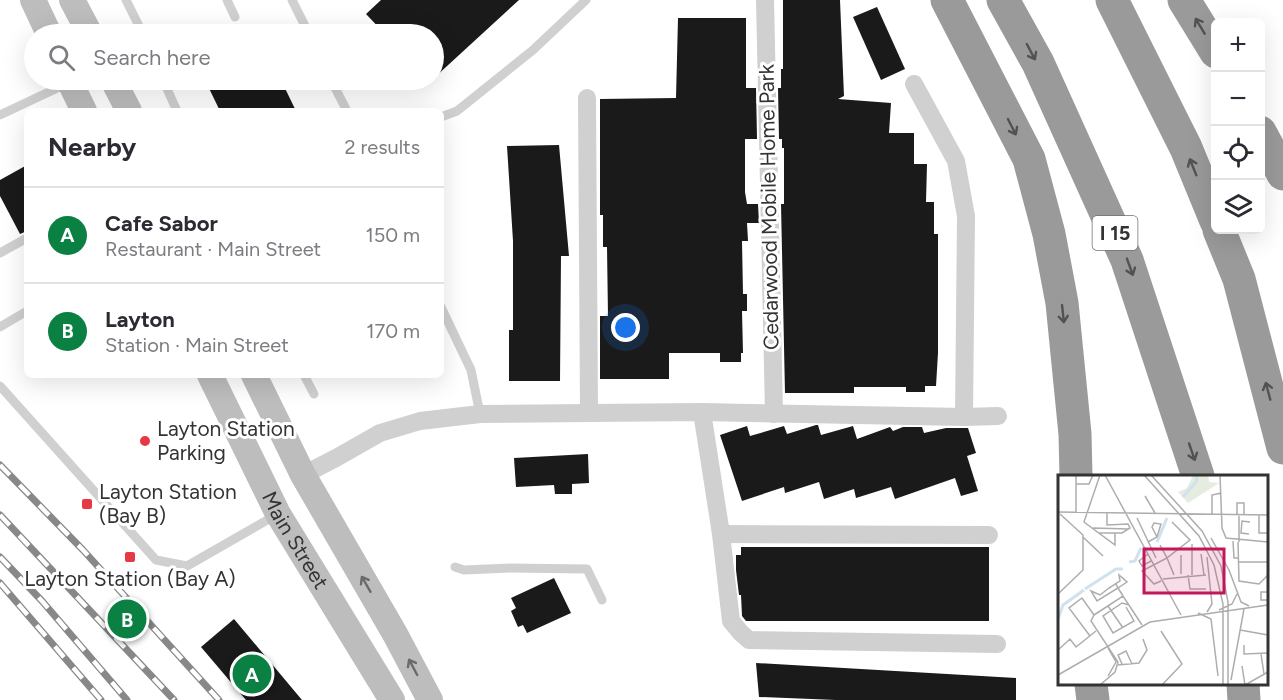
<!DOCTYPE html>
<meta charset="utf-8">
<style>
:root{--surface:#fff;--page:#f2f2f3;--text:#2b2b33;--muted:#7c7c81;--line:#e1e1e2;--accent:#0b8043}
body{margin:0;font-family:Figtree,sans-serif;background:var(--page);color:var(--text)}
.controls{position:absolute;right:18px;top:18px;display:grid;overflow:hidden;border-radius:9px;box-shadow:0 6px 24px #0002}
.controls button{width:54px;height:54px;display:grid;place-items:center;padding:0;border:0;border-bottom:2px solid var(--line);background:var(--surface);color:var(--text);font:30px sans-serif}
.you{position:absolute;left:626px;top:328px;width:21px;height:21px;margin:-15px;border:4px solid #fff;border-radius:50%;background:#1a73e8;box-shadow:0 0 0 9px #1a73e833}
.badge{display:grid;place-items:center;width:39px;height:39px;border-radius:50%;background:var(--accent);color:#fff;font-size:20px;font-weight:700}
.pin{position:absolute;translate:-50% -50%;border:3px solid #fff;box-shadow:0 2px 6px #0006}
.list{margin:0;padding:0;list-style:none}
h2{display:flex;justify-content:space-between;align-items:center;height:78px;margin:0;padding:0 24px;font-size:26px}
h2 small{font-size:20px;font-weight:400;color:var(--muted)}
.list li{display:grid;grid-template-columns:39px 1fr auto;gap:18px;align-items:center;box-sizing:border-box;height:96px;padding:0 24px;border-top:2px solid var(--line)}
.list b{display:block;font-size:22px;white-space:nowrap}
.list p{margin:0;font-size:20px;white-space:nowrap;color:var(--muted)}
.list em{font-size:20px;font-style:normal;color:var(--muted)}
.icon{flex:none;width:33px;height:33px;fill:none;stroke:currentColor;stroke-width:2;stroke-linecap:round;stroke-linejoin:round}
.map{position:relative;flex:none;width:1283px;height:700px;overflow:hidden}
.search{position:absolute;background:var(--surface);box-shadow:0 6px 24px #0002;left:24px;top:24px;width:420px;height:66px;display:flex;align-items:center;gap:15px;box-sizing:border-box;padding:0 21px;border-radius:33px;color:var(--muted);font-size:22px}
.panel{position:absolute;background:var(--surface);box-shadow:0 6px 24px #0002;left:24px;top:108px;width:420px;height:270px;border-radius:9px}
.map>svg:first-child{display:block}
.building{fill:#1a1a1a}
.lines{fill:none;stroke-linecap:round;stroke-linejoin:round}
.service{stroke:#d0d0d0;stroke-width:9}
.minor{stroke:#d0d0d0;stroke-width:18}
.secondary{stroke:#bdbdbd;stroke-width:26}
.motorway{stroke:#9a9a9a;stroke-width:33}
.rail-casing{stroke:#888;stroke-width:7}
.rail{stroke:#fff;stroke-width:4.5;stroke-dasharray:14;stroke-linecap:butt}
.oneway{stroke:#525252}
.oneway2{stroke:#6a6a6a}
.poi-dot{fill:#e63946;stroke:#fff;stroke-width:2}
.labels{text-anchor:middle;stroke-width:6;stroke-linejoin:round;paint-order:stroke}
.shield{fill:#fff;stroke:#707070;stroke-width:1.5}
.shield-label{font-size:20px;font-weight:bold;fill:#333}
.street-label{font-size:21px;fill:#333;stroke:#fff}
.poi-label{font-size:21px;fill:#333;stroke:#fff;text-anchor:start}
.inset-river{fill:none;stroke:#cfe2ee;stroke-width:3}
.inset-road{fill:none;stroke:#adadad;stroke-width:1.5}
.view{fill:#c2185b;fill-opacity:0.15;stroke:#c2185b;stroke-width:3}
.inset-edge{fill:none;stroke:#333;stroke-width:3}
</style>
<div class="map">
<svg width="1283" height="700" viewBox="0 0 1283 700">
<rect width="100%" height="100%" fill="#fff"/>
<g class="building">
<path d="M 381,0 L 519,0 L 434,78 L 434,34 L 385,34 L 366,14 Z"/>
<path d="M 783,0 L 840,0 L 844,96 L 838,99 L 891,103 L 889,133 L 914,133 L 914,164 L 927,164 L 926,202 L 934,202 L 934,234 L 938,234 L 938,353 L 936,386 L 925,386 L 925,392 L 906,392 L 906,387 L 854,387 L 854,393 L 785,393 L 781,204 L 784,204 L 784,148 L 782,148 L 782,139 L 779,139 L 778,88 L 781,88 L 781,69 L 783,69 Z"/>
<path d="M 877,7 L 905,69 L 881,80 L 853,17 Z"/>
<path d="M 678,18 L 746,18 L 746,88 L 756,88 L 757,139 L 745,139 L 745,192 L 747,204 L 758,204 L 759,223 L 747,223 L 748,241 L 742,241 L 743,294 L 747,294 L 747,311 L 742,311 L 743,353 L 741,353 L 741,362 L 720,362 L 720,353 L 669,353 L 669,379 L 600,379 L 600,316 L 608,316 L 607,247 L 603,247 L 603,215 L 600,215 L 600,99 L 676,98 Z"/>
<path d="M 205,80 L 281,80 L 296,111 L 220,111 Z"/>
<path d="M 559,145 L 569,256 L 561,256 L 560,381 L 509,381 L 509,330 L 513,330 L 513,241 L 507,146 Z"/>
<path d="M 27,165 L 27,231 L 20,234 L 0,196 L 0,180 Z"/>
<path d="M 816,425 L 818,425 L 821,435 L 853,426 L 857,439 L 890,427 L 893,431 L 903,427 L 922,427 L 924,433 L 946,428 L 968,428 L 976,453 L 967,456 L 978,491 L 961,496 L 955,478 L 895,499 L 891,487 L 856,498 L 854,489 L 824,499 L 819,482 L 785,493 L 784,487 L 742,501 L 720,435 L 747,426 L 750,436 L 784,426 L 787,434 Z"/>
<path d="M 588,454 L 589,483 L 572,484 L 572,494 L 555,494 L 554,485 L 516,487 L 514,458 Z"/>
<path d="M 741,547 L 989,547 L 989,621 L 746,621 L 742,616 L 741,595 L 739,595 L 736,570 L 736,555 L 741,555 Z"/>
<path d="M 554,578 L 571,613 L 527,633 L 523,625 L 518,627 L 511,611 L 516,608 L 511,598 Z"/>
<path d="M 234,619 L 302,700 L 246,700 L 201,647 Z"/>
<path d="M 756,663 L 1016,678 L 1016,700 L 836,700 L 759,697 Z"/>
</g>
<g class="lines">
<g class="service">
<path d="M 126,0 L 143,34"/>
<path d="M 227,0 L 235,17"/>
<path d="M 292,0 L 309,34"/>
<path d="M 163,80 L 177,111"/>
<path d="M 331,80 L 347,111"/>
<path d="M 0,115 L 68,83"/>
<path d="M 441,117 L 457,111 L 533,50 L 586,0"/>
<path d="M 0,253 L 27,238"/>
<path d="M 441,307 L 471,370 L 480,414"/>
<path d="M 0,327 L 27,311"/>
<path d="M 304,375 L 314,394"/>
<path d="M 0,386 L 156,560 L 187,566 L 276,515"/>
<path d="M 455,567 L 464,570 L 510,568 L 587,569 L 602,600"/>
</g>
<g class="minor">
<path d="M 765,0 L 774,414"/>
<path d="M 914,84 L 956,161 L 966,216 L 964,417"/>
<path d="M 587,98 L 589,412"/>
<path d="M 702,412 L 721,534 L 731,621 L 741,633 L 749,640 L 997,644"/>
<path d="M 303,475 L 336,458 L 380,433 L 420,421 L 480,414 L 702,412 L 964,417 L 998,416"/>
<path d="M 721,534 L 989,535"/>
</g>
<g class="secondary">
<path d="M 33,0 L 49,34"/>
<path d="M 72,0 L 90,34"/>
<path d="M 69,80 L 84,111"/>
<path d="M 113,80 L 129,111"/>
<path id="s1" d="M 210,375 L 278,514 L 392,700"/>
<path d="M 254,375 L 303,475 L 395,634 L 430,700"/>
</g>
<g class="motorway">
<path d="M 947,0 L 1029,159 L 1049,234 L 1062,303 L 1075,434 L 1076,476"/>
<path d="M 1003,0 L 1038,63 L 1127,260 L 1198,476"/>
<path d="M 1112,0 L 1186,148 L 1216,221"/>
<path d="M 1184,0 L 1216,52"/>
<path d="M 1260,132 L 1283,174"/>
<path d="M 1219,230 L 1239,279 L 1283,448"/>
<path d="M 1091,684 L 1093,700"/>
<path d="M 1243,684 L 1244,700"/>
</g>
<g class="rail-casing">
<g id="rail">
<path d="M 0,465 L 83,550 L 219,700"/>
<path d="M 0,515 L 174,700"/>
<path d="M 0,557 L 42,601 L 127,700"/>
<path d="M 0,583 L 101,700"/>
</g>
</g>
<use href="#rail" class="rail"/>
</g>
<defs><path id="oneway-shaft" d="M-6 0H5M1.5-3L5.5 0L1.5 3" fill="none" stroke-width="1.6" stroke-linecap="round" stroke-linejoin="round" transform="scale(1.5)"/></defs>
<g class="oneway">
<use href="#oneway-shaft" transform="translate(1200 26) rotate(-121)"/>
<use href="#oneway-shaft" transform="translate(1031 52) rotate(62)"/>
<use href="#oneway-shaft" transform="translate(1012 127) rotate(63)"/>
<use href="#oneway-shaft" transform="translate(1193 167) rotate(-112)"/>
<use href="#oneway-shaft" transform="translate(1130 267) rotate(70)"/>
<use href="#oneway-shaft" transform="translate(1063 314) rotate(84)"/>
<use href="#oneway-shaft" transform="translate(1268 391) rotate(-105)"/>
<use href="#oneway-shaft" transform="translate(1192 452) rotate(71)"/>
</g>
<g class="oneway2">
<use href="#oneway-shaft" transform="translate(366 584) rotate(-120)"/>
<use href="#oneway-shaft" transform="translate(413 667) rotate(-118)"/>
</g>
<g class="poi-dot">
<circle cx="145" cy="441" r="6"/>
<rect x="81" y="498" width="12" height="12" rx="3"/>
<rect x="124" y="551" width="12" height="12" rx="3"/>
</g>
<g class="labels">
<rect class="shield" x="1092.5" y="216" width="45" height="34" rx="4.5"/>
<g class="shield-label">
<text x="1115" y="240">I 15</text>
</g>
<g class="street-label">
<text transform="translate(769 207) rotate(-91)" y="7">Cedarwood Mobile Home Park</text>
<text dy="7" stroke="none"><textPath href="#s1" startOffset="186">Main Street</textPath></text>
</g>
<g class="poi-label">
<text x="157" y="436">Layton Station<tspan x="157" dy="24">Parking</tspan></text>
<text x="99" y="499">Layton Station<tspan x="99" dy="24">(Bay B)</tspan></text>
<text x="130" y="586" text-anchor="middle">Layton Station (Bay A)</text>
</g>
</g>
<g transform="translate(1058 475)">
<rect width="210" height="210" fill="#fff"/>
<path d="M 135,0 L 150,0 L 151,7 L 161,8 L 130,28 L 120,17 L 129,13 Z" fill="#e6ecdf"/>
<path class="inset-river" d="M 125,22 L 138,7 L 139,0M 99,67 L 109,43M 71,87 L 77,86 L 83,73M 27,114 L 58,94 L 65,94M 0,144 L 5,130 L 26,115"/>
<path class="inset-road" d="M 42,0 L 26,47 L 57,70 L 57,58M 47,0 L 123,140M 86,0 L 141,61 L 156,90 L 165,129 L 165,210M 93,0 L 144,56 L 163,91 L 170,127 L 170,210M 162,0 L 164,53 L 168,63 L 210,67M 18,9 L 31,9 L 35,0M 87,21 L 97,38M 0,37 L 210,40M 18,38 L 18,0M 154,39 L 154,20 L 163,18M 179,39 L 179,28 L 186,28 L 186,40M 181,39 L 181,67M 201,40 L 201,58 L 210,58M 79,43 L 98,83M 114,47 L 132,65 L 109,83 L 116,100M 35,53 L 71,54M 40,58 L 64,58 L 72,53 L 70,49 L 49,50 L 49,38M 191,59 L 183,58 L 184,46 L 192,47M 25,62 L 45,81M 153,63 L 171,95 L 183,127 L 191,131M 175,66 L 176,83 L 180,83M 90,67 L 99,62 L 103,49 L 96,48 L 94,52 L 99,62M 180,67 L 181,106 L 201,109 L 210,100M 134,69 L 134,100M 102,70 L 109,83 L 84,96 L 96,109 L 103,106M 90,79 L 81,86 L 84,91 L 93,86M 143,79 L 146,100M 123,80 L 123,99M 180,87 L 210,87M 130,100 L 132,114 L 148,114M 105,104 L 148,100M 58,109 L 60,113 L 39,126 L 33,116 L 42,120 L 51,113 L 62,106 L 61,100 L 69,107 L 60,113 L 65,121M 210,117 L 203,117 L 203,125 L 210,125M 0,119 L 25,95 L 25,60 L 2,39M 50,131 L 65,153M 68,132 L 76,146 L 55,158 L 45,141 L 64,128 L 71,130M 161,135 L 174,129 L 179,119M 149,137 L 154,129 L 149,82M 140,138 L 153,144 L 160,201M 36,140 L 33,146 L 60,187 L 57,197 L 42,210M 36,140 L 65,121 L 84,150M 182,155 L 210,160M 103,156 L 124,189 L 104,210M 32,161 L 11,133 L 24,123 L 36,140M 186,170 L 186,179 L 210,178M 0,175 L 12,164 L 18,172 L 38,156M 203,179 L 206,199M 64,189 L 60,180 L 68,176 L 74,189M 60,190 L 81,188 L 89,175 L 85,164M 184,191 L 187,210M 0,200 L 92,147 L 210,130M 50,201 L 58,187 L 50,173M 173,205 L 186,134M 187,210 L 210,197"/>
<path class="view" d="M 86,74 L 166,74 L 166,118 L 86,118 Z"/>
<rect width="210" height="210" class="inset-edge"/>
</g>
</svg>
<div class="controls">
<button>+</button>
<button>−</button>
<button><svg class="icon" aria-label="locate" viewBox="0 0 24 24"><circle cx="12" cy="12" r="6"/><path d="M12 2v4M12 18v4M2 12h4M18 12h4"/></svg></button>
<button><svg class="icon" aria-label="layers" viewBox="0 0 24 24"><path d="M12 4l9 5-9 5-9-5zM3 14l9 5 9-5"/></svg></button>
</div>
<div class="you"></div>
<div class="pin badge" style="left:252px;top:674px">A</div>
<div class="pin badge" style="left:127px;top:619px">B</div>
<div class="search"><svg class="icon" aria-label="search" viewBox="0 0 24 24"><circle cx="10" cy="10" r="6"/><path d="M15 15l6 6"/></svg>Search here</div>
<section class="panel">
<h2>Nearby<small>2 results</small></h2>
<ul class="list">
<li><span class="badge">A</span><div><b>Cafe Sabor</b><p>Restaurant · Main Street</p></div><em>150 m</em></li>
<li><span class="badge">B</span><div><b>Layton</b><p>Station · Main Street</p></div><em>170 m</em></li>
</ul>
</section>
</div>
